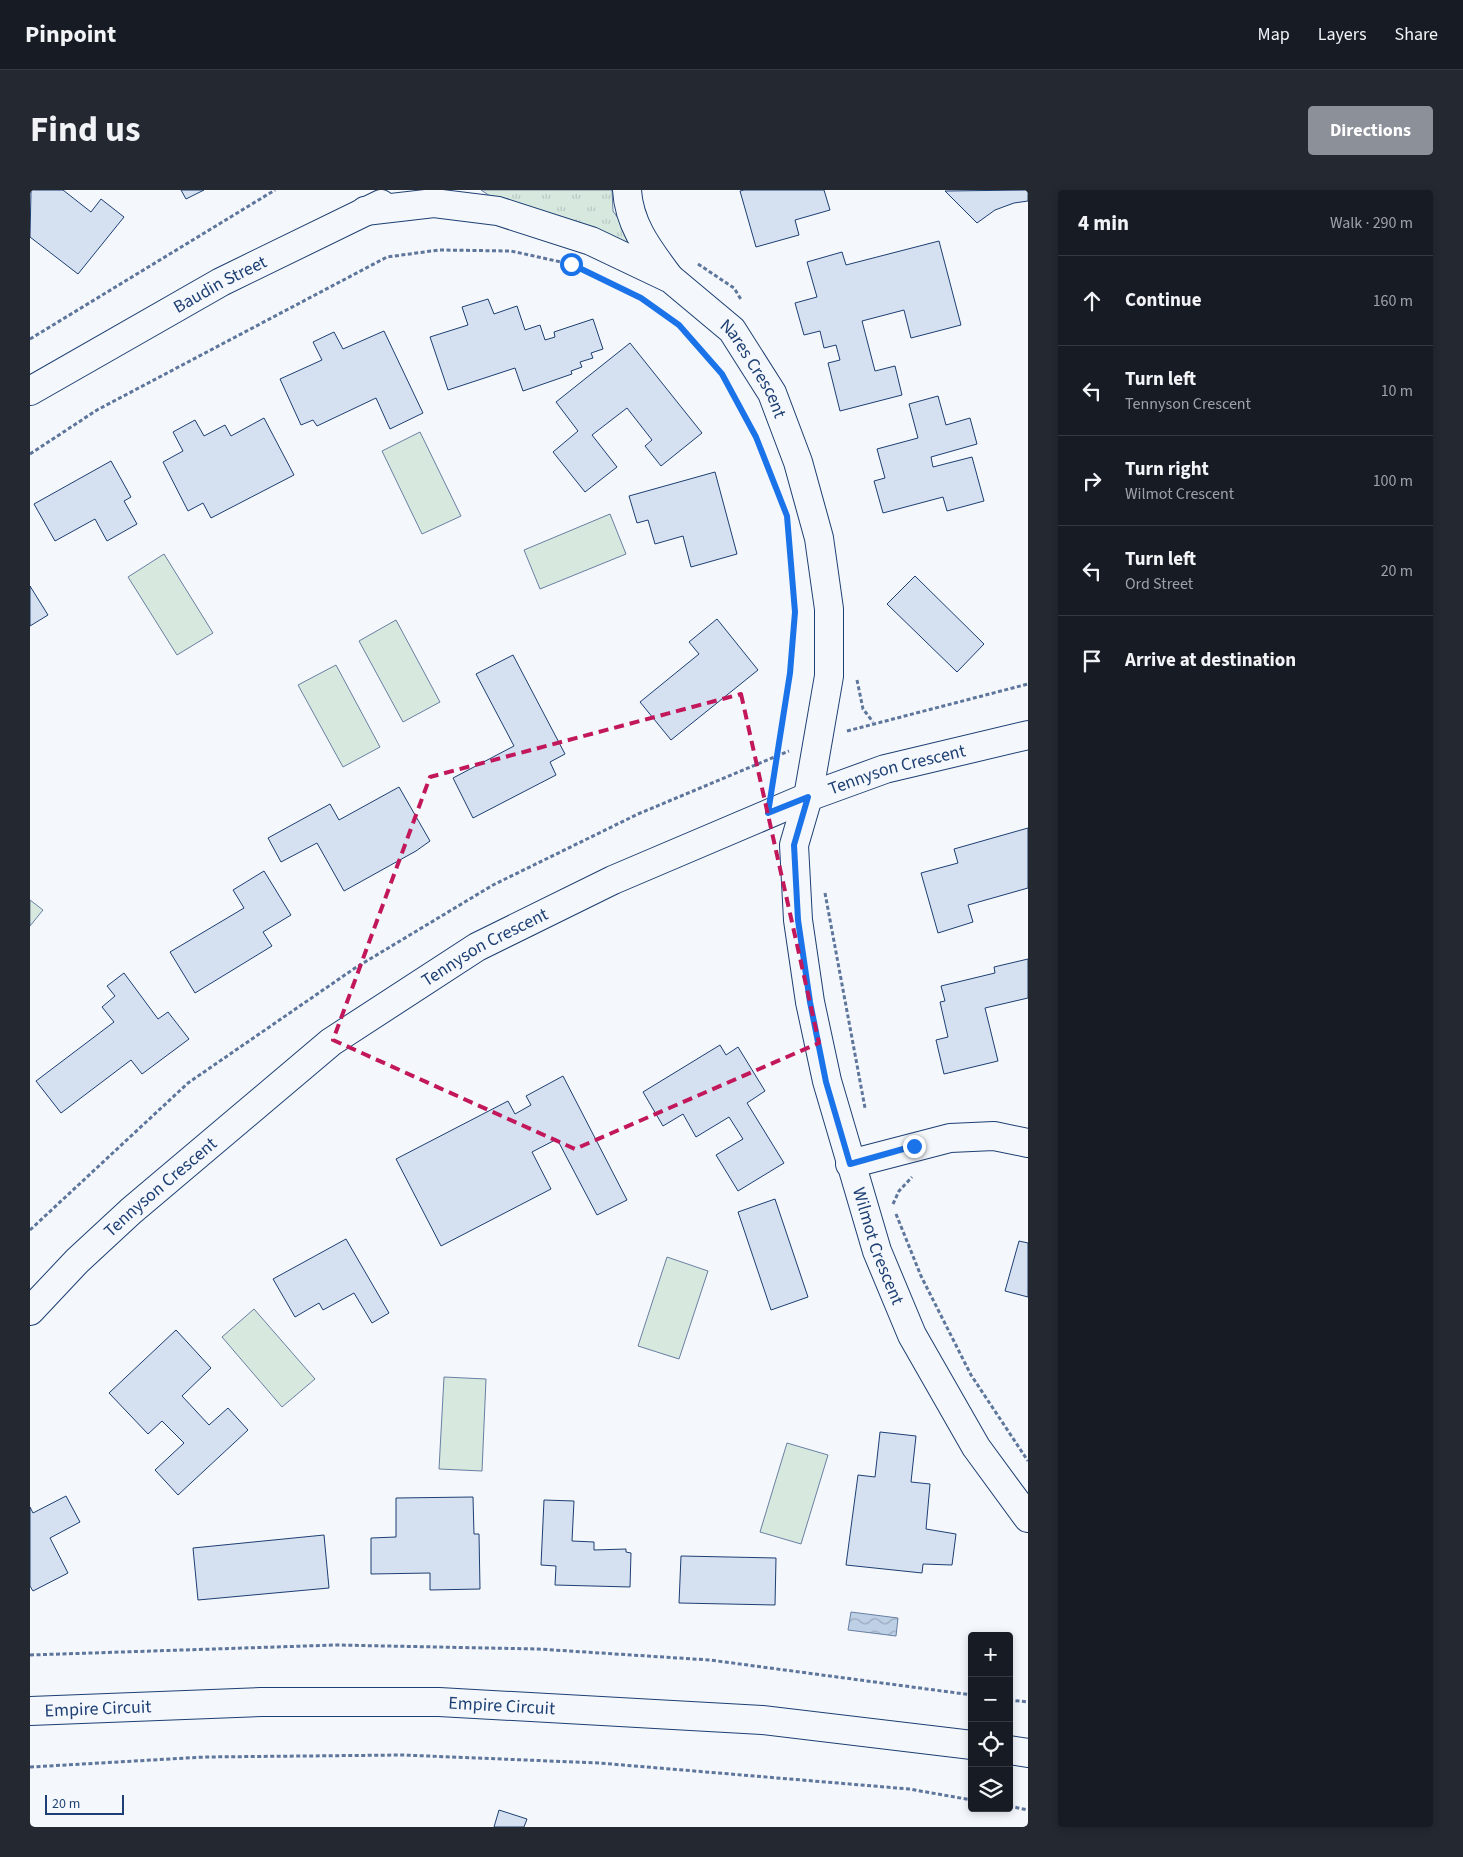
<!DOCTYPE html>
<meta charset="utf-8">
<style>
:root{--surface:#171b24;--page:#242831;--text:#f1f3f6;--muted:#9ea1a6;--line:#363941;--accent:#8c9099}
body{margin:0;font-family:"Source Sans 3",sans-serif;background:var(--page);color:var(--text)}
.controls{position:absolute;right:15px;bottom:15px;display:grid;overflow:hidden;border-radius:5px;box-shadow:0 2px 8px #0003}
.controls button{width:45px;height:45px;display:grid;place-items:center;padding:0;border:0;border-bottom:1px solid var(--line);background:var(--surface);color:var(--text);font:25px sans-serif}
.scale{position:absolute;left:15px;bottom:12px;width:79px;box-sizing:border-box;padding-left:5px;border:2px solid #1d3f73;border-top:0;font-size:14px;line-height:18px;white-space:nowrap;color:#1d3f73;-webkit-text-stroke:4px #f4f7fb;paint-order:stroke}
.stop{position:absolute;width:15px;height:15px;margin:-11px;border:4px solid #1a73e8;border-radius:50%;background:#fff}
.stop.end{background:#1a73e8;border-color:#fff;box-shadow:0 1px 5px #0008}
.list{margin:0;padding:0;list-style:none}
h2{display:flex;justify-content:space-between;align-items:center;height:65px;margin:0;padding:0 20px;font-size:21px}
h2 small{font-size:16px;font-weight:400;color:var(--muted)}
.list li{display:grid;grid-template-columns:32px 1fr auto;gap:15px;align-items:center;box-sizing:border-box;height:90px;padding:0 20px;border-top:1px solid var(--line)}
.list b{display:block;font-size:19px;white-space:nowrap}
.list p{margin:0;font-size:16px;white-space:nowrap;color:var(--muted)}
.list em{font-size:16px;font-style:normal;color:var(--muted)}
.icon{flex:none;width:28px;height:28px;fill:none;stroke:currentColor;stroke-width:2;stroke-linecap:round;stroke-linejoin:round}
.map{position:relative;flex:none;width:998px;height:1637px;overflow:hidden;border-radius:5px}
header{display:flex;align-items:center;gap:30px;box-sizing:border-box;height:70px;padding:0 25px;background:var(--surface);border-bottom:1px solid var(--line)}
header strong{font-size:24px}
nav{display:flex;gap:28px;margin-inline-start:auto;font-size:18px}
.intro{display:flex;align-items:center;justify-content:space-between;box-sizing:border-box;height:120px;padding:0 30px}
h1{margin:0;font-size:35px}
.button{padding:12px 22px;border-radius:5px;background:var(--accent);color:#fff;font-size:18px;font-weight:700}
main{display:flex;gap:30px;padding:0 30px}
aside{flex:1;background:var(--surface);border-radius:5px;box-shadow:0 2px 8px #0003}
.map>svg:first-child{display:block}
.park{fill:url(#park-tufts);stroke:#687fa3}
.pitch{fill:#d7e8df;stroke:#687fa3}
.water{fill:url(#water-waves);stroke:#687fa3}
.building{fill:#d5e0f0;stroke:#1d3f73}
.lines{fill:none;stroke-linecap:round;stroke-linejoin:round}
.minor-casing{stroke:#1d3f73;stroke-width:30}
.path{stroke:#5e769c;stroke-width:3;stroke-dasharray:4 2.5;stroke-linecap:butt}
.minor{stroke:#f4f7fb;stroke-width:28}
.route{stroke:#1a73e8;stroke-width:6}
.marked{fill:none;stroke:#c2185b;stroke-width:4;stroke-dasharray:10 6;stroke-linejoin:round}
.labels{text-anchor:middle;stroke-width:4;stroke-linejoin:round;paint-order:stroke}
.street-label{font-size:18px;fill:#1d3f73;stroke:#f4f7fb}
</style>
<header>
<strong>Pinpoint</strong>
<nav><a>Map</a><a>Layers</a><a>Share</a></nav>
</header>
<div class="intro"><h1>Find us</h1><a class="button">Directions</a></div>
<main>
<div class="map">
<svg width="998" height="1637" viewBox="0 0 998 1637">
<defs>
<pattern id="park-tufts" width="24" height="20" patternUnits="userSpaceOnUse" patternTransform="scale(1.25)"><rect width="24" height="20" fill="#d7e8df"/><path d="M3 7l-1-3M5 7V3M7 7l1-3M15 17l-1-3M17 17v-4M19 17l1-3" fill="none" stroke="#b8c8c3"/></pattern>
<pattern id="water-waves" width="16" height="10" patternUnits="userSpaceOnUse" patternTransform="scale(1.25)"><rect width="16" height="10" fill="#bed0e5"/><path d="M0 5q4-4 8 0t8 0" fill="none" stroke="#9aaabe"/></pattern>
</defs>
<rect width="100%" height="100%" fill="#f4f7fb"/>
<path class="park" d="M 451,0 L 582,0 L 583,21 L 612,62 L 469,12 Z"/>
<g class="pitch">
<path d="M 390,242 L 431,326 L 392,344 L 352,261 Z"/>
<path d="M 580,324 L 596,364 L 510,399 L 494,360 Z"/>
<path d="M 134,364 L 183,443 L 147,465 L 98,387 Z"/>
<path d="M 366,430 L 410,512 L 373,532 L 329,451 Z"/>
<path d="M 306,475 L 350,557 L 313,577 L 268,495 Z"/>
<path d="M 0,710 L 13,720 L 0,736 Z"/>
<path d="M 637,1067 L 678,1081 L 649,1169 L 608,1156 Z"/>
<path d="M 224,1119 L 285,1189 L 252,1217 L 192,1147 Z"/>
<path d="M 414,1187 L 456,1189 L 452,1281 L 409,1279 Z"/>
<path d="M 757,1253 L 798,1265 L 771,1354 L 730,1342 Z"/>
</g>
<path class="water" d="M 821,1422 L 868,1428 L 866,1446 L 818,1440 Z"/>
<g class="building">
<path d="M 1,0 L 33,0 L 61,22 L 71,9 L 94,27 L 48,84 L 0,47 Z"/>
<path d="M 151,0 L 174,0 L 156,9 Z"/>
<path d="M 714,0 L 794,0 L 800,20 L 765,30 L 769,45 L 726,57 L 710,1 Z"/>
<path d="M 998,0 L 998,11 L 984,13 L 965,20 L 947,33 L 915,1 Z"/>
<path d="M 909,51 L 931,135 L 881,148 L 874,120 L 832,131 L 845,181 L 865,176 L 872,205 L 810,221 L 798,173 L 810,170 L 806,155 L 794,158 L 790,141 L 774,145 L 765,113 L 787,107 L 777,72 L 812,62 L 816,75 Z"/>
<path d="M 458,109 L 464,124 L 487,116 L 495,140 L 510,135 L 515,150 L 525,147 L 524,142 L 563,129 L 573,159 L 561,163 L 563,168 L 550,172 L 552,177 L 541,181 L 542,184 L 493,201 L 485,178 L 418,200 L 400,147 L 438,135 L 432,117 Z"/>
<path d="M 354,141 L 393,223 L 360,239 L 346,208 L 287,236 L 283,230 L 271,235 L 250,189 L 292,170 L 283,152 L 304,142 L 313,159 Z"/>
<path d="M 600,153 L 672,243 L 631,276 L 615,256 L 622,250 L 597,218 L 562,245 L 587,277 L 555,302 L 523,262 L 548,241 L 526,212 Z"/>
<path d="M 908,206 L 916,235 L 940,228 L 947,254 L 901,267 L 903,277 L 942,267 L 954,311 L 917,321 L 913,307 L 853,323 L 844,291 L 855,288 L 847,259 L 888,248 L 879,214 Z"/>
<path d="M 234,228 L 264,285 L 181,328 L 173,313 L 158,321 L 133,272 L 153,261 L 143,242 L 165,230 L 174,246 L 195,235 L 201,246 Z"/>
<path d="M 81,271 L 101,307 L 94,311 L 107,334 L 77,351 L 65,329 L 25,351 L 4,314 Z"/>
<path d="M 685,282 L 707,364 L 661,377 L 653,346 L 625,354 L 618,330 L 607,333 L 599,306 Z"/>
<path d="M 885,386 L 954,454 L 927,482 L 857,414 Z"/>
<path d="M 0,396 L 18,425 L 0,436 Z"/>
<path d="M 687,429 L 728,480 L 641,550 L 610,512 L 669,464 L 659,452 Z"/>
<path d="M 483,465 L 535,564 L 520,572 L 526,585 L 443,628 L 423,588 L 484,556 L 446,484 Z"/>
<path d="M 369,597 L 400,651 L 386,661 L 314,701 L 287,653 L 251,672 L 238,648 L 300,614 L 309,630 Z"/>
<path d="M 998,638 L 998,698 L 938,715 L 943,732 L 908,743 L 891,683 L 928,673 L 924,659 Z"/>
<path d="M 234,681 L 261,725 L 233,742 L 242,756 L 165,803 L 140,762 L 214,718 L 203,700 Z"/>
<path d="M 998,769 L 998,808 L 955,818 L 968,871 L 914,884 L 906,850 L 918,847 L 910,812 L 915,811 L 911,796 L 965,783 L 964,777 Z"/>
<path d="M 94,783 L 128,829 L 138,822 L 159,849 L 112,884 L 101,870 L 31,923 L 6,891 L 84,832 L 72,817 L 85,806 L 77,796 Z"/>
<path d="M 690,855 L 696,865 L 708,857 L 735,901 L 717,913 L 754,973 L 708,1001 L 686,965 L 713,949 L 699,927 L 666,947 L 653,924 L 633,936 L 613,902 Z"/>
<path d="M 533,886 L 597,1010 L 567,1025 L 527,949 L 502,962 L 521,999 L 411,1056 L 366,969 L 478,911 L 485,924 L 501,915 L 496,906 Z"/>
<path d="M 745,1009 L 778,1107 L 741,1120 L 708,1022 Z"/>
<path d="M 316,1049 L 359,1123 L 342,1133 L 324,1103 L 293,1120 L 289,1113 L 265,1127 L 243,1089 Z"/>
<path d="M 989,1051 L 998,1053 L 998,1107 L 975,1101 Z"/>
<path d="M 146,1140 L 181,1178 L 152,1206 L 179,1235 L 198,1218 L 218,1240 L 148,1305 L 125,1280 L 154,1253 L 132,1231 L 118,1244 L 79,1203 Z"/>
<path d="M 850,1242 L 886,1246 L 881,1292 L 900,1294 L 896,1339 L 926,1344 L 922,1375 L 893,1374 L 892,1383 L 816,1375 L 828,1285 L 845,1287 Z"/>
<path d="M 36,1306 L 50,1332 L 20,1348 L 38,1383 L 3,1401 L 0,1396 L 0,1317 L 3,1323 Z"/>
<path d="M 443,1307 L 444,1344 L 449,1344 L 450,1399 L 400,1400 L 400,1383 L 341,1384 L 341,1348 L 366,1347 L 366,1308 Z"/>
<path d="M 514,1310 L 544,1311 L 542,1351 L 564,1352 L 564,1360 L 596,1359 L 596,1362 L 601,1363 L 600,1397 L 525,1395 L 526,1376 L 511,1375 Z"/>
<path d="M 294,1345 L 299,1398 L 168,1410 L 163,1358 Z"/>
<path d="M 651,1366 L 746,1368 L 745,1415 L 649,1413 Z"/>
<path d="M 469,1620 L 497,1629 L 494,1637 L 464,1637 Z"/>
</g>
<g class="lines">
<g class="minor-casing">
<g id="minor">
<path d="M 597,0 C 599,35 619,60 639,87"/>
<path id="s1" d="M 335,21 L 404,13 L 468,21 L 561,51 L 641,89 L 702,140 L 742,203 L 768,272 L 789,348 L 799,419 L 799,486 L 778,607 L 764,655 L 768,730 L 780,812 L 797,891 L 847,1061 L 882,1145 L 946,1257 L 998,1328"/>
<path id="s2" d="M 0,201 L 191,92 L 351,14"/>
<path d="M 820,974 L 920,948 L 964,946 L 998,953"/>
<path id="s3" d="M 0,1121 L 47,1071 L 101,1021 L 301,852 L 447,757 L 583,690 L 778,607 L 855,579 L 998,545"/>
<path id="s4" d="M 0,1521 L 231,1512 L 409,1512 L 732,1530 L 942,1555"/>
<path d="M 979,1560 L 998,1563"/>
</g>
</g>
<g class="path">
<path d="M 668,74 L 704,98 L 712,111"/>
<path d="M 549,78 L 611,108 L 649,135 L 692,184 L 725,247 L 743,293"/>
<path d="M 0,149 L 245,0"/>
<path d="M 0,264 L 67,220 L 357,67 L 409,60 L 481,61 L 531,72"/>
<path d="M 827,490 L 833,519 L 843,532"/>
<path d="M 817,541 L 998,494"/>
<path d="M 743,593 L 760,483 L 765,422 L 758,344"/>
<path d="M 795,703 L 835,918"/>
<path d="M 863,1014 L 869,1001 L 882,987"/>
<path d="M 866,1024 L 891,1086 L 941,1185 L 998,1271"/>
<path d="M 0,1040 L 158,893 L 325,778 L 463,695 L 608,624 L 759,561"/>
<path d="M 0,1465 L 306,1455 L 508,1459 L 680,1470 L 942,1505"/>
<path d="M 979,1510 L 998,1512"/>
<path d="M 0,1577 L 175,1567 L 373,1565 L 569,1573 L 879,1599 L 942,1610"/>
<path d="M 979,1616 L 998,1620"/>
</g>
<use href="#minor" class="minor"/>
</g>
<g class="lines">
<path class="route" d="M 541,74 L 611,108 L 649,135 L 692,184 L 726,247 L 757,326 L 765,422 L 760,483 L 738,623 L 778,607 L 764,655 L 768,730 L 780,812 L 796,892 L 820,974 L 884,956"/>
</g>
<path class="marked" d="M 711,504 L 789,853 L 545,959 L 303,850 L 400,587 Z"/>
<g class="labels">
<g class="street-label">
<text dy="6" stroke="none"><textPath href="#s2" startOffset="218">Baudin Street</textPath></text>
<text dy="6" stroke="none"><textPath href="#s1" startOffset="444">Nares Crescent</textPath></text>
<text dy="6" stroke="none"><textPath href="#s3" startOffset="1035">Tennyson Crescent</textPath></text>
<text dy="6" stroke="none"><textPath href="#s3" startOffset="585">Tennyson Crescent</textPath></text>
<text dy="6" stroke="none"><textPath href="#s3" startOffset="180">Tennyson Crescent</textPath></text>
<text dy="6" stroke="none"><textPath href="#s1" startOffset="1350">Wilmot Crescent</textPath></text>
<text dy="6" stroke="none"><textPath href="#s4" startOffset="472">Empire Circuit</textPath></text>
<text dy="6" stroke="none"><textPath href="#s4" startOffset="68">Empire Circuit</textPath></text>
</g>
</g>
</svg>
<div class="controls">
<button>+</button>
<button>−</button>
<button><svg class="icon" aria-label="locate" viewBox="0 0 24 24"><circle cx="12" cy="12" r="6"/><path d="M12 2v4M12 18v4M2 12h4M18 12h4"/></svg></button>
<button><svg class="icon" aria-label="layers" viewBox="0 0 24 24"><path d="M12 4l9 5-9 5-9-5zM3 14l9 5 9-5"/></svg></button>
</div>
<div class="scale">20 m</div>
<div class="stop" style="left:541px;top:74px"></div>
<div class="stop end" style="left:884px;top:956px"></div>
</div>
<aside>
<h2>4 min<small>Walk · 290 m</small></h2>
<ul class="list">
<li><svg class="icon" aria-label="ahead" viewBox="0 0 24 24"><path d="M12 20V5M6 11l6-6 6 6"/></svg><div><b>Continue</b></div><em>160 m</em></li>
<li><svg class="icon" aria-label="left" viewBox="0 0 24 24"><path d="M17 20v-9H6M10 6l-5 5 5 5"/></svg><div><b>Turn left</b><p>Tennyson Crescent</p></div><em>10 m</em></li>
<li><svg class="icon" aria-label="right" viewBox="0 0 24 24"><path d="M7 20v-9h11M14 6l5 5-5 5"/></svg><div><b>Turn right</b><p>Wilmot Crescent</p></div><em>100 m</em></li>
<li><svg class="icon" aria-label="left" viewBox="0 0 24 24"><path d="M17 20v-9H6M10 6l-5 5 5 5"/></svg><div><b>Turn left</b><p>Ord Street</p></div><em>20 m</em></li>
<li><svg class="icon" aria-label="arrive" viewBox="0 0 24 24"><path d="M6 21V4h12l-3 4 3 4H6"/></svg><div><b>Arrive at destination</b></div></li>
</ul>
</aside>
</main>
